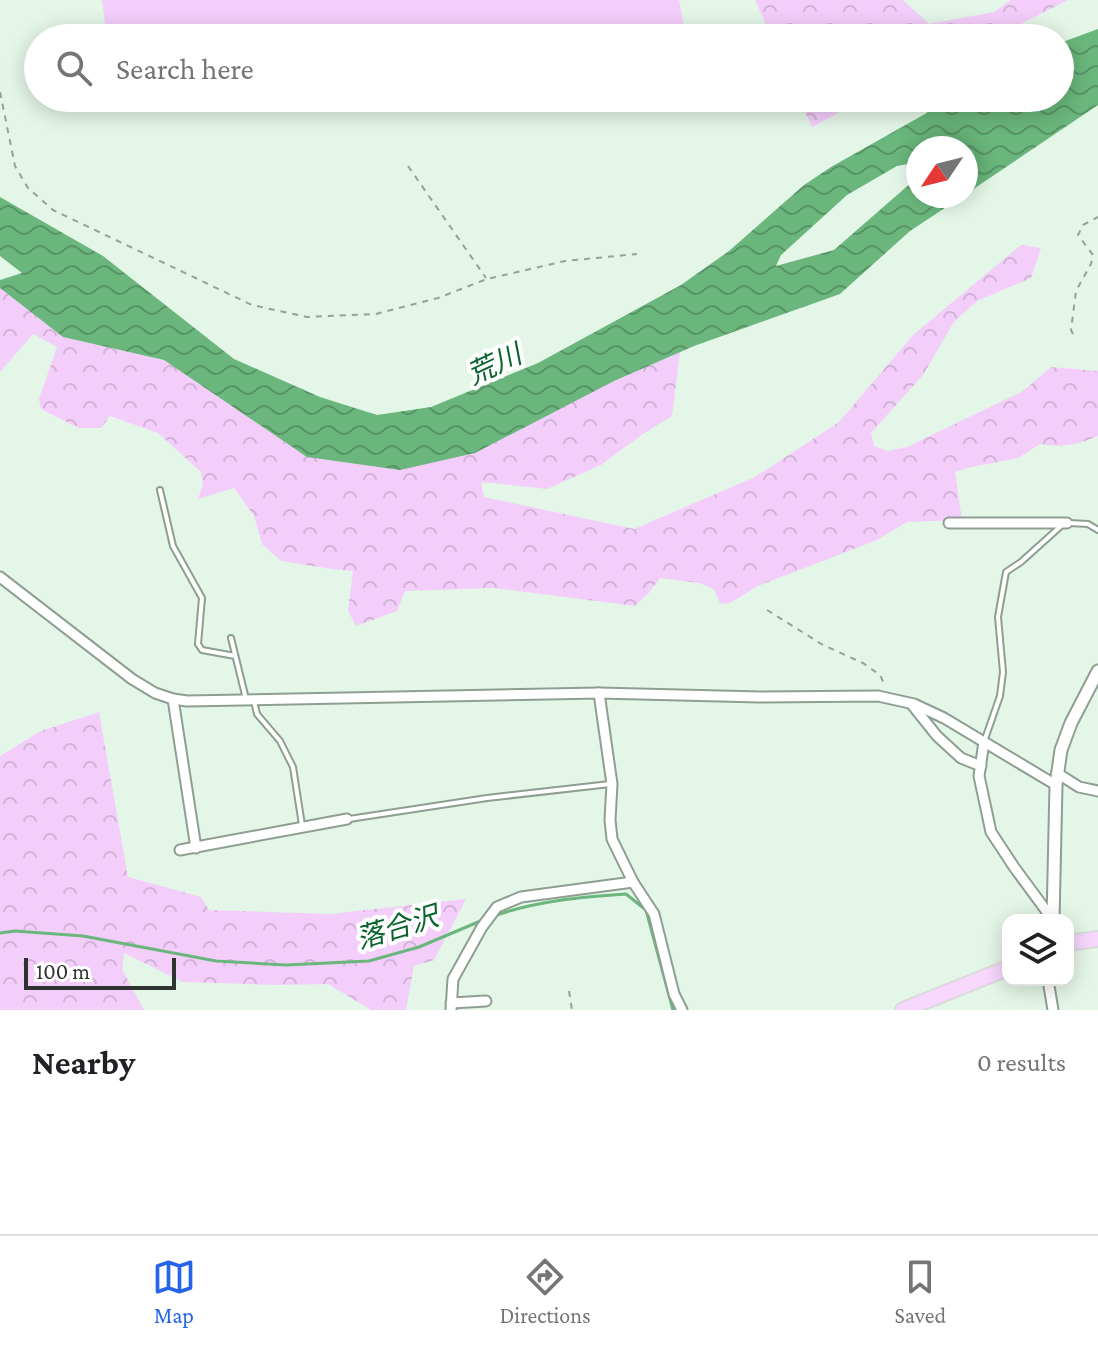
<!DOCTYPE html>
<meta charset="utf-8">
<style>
:root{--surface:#fff;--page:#f2f2f2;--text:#202124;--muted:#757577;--line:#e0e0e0;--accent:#2563eb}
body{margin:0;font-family:"Crimson Pro","Noto Sans JP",serif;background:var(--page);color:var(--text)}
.controls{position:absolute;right:24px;bottom:24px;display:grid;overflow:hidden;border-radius:16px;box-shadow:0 4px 20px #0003}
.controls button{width:72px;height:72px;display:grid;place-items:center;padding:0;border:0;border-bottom:2px solid var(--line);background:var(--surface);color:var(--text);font:40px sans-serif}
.compass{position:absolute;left:906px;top:136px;width:72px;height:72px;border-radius:50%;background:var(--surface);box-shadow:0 4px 20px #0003;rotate:235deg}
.scale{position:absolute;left:24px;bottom:20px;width:152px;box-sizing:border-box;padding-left:8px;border:4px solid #2d342f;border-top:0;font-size:22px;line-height:28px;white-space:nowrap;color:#2d342f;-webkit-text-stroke:6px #fff;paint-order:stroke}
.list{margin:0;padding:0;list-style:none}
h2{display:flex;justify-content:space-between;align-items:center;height:104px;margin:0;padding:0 32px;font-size:34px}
h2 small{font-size:26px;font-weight:400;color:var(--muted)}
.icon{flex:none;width:44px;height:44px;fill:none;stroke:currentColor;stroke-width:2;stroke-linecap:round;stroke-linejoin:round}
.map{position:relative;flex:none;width:1098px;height:1010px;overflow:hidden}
.search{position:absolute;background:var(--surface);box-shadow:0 4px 20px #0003;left:24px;right:24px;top:24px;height:88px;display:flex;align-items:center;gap:20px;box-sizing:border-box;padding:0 28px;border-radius:44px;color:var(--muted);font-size:30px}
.sheet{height:224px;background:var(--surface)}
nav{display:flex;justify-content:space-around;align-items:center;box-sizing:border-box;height:112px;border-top:2px solid var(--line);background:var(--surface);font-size:22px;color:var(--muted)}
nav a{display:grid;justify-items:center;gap:4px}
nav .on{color:var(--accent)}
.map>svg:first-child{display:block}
.green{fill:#f4cefb}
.forest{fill:url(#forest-crowns)}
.water{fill:url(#water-waves);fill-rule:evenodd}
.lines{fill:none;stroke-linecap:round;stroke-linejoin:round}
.stream{stroke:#6ab67c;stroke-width:3}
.service-casing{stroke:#8e9f91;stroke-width:8}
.minor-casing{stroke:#8e9f91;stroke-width:13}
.tertiary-casing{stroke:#8e9f91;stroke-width:15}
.primary-casing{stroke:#d9dada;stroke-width:18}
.path{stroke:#94a297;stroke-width:2;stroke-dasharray:6 6;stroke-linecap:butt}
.service{stroke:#fff;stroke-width:4}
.minor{stroke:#fff;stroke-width:9}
.tertiary{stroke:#fff;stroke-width:11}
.primary{stroke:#f7d7fd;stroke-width:14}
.labels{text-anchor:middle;stroke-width:8;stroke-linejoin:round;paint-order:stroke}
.water-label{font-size:28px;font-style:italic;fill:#0b642e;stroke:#fff}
</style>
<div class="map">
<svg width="1098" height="1010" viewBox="0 0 1098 1010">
<defs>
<pattern id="forest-crowns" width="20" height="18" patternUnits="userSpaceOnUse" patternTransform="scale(2)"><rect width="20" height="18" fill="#f4cefb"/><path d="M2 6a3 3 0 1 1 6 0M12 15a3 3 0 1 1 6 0" fill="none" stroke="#d2b2d7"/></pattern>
<pattern id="water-waves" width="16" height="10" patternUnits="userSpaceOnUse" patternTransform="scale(2)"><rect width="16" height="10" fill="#6ab67c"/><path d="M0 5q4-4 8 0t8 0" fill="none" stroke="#589566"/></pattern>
</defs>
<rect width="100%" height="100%" fill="#e4f6e7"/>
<path class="green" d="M 102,0 L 679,0 L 686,38 L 107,38 Z"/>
<g class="forest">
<path d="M 755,0 L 903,0 L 929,24 L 994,12 L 1011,0 L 1068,0 L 993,38 L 772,38 Z"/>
<path d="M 799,98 L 865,98 L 812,127 Z"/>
<path d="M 1021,245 L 1041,248 L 1031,278 L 977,301 L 954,322 L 923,375 L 871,433 L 874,446 L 888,451 L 907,447 L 1023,391 L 1051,367 L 1098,371 L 1098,436 C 1076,445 1064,448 1040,444 L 1018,458 L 967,468 L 955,472 L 962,520 L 907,522 L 877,540 L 758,586 L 730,603 L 720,604 L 714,589 L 699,583 L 660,578 L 648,594 L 635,606 L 494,588 L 405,591 L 397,611 L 356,626 L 348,611 L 353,571 L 332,569 L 281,561 L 262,544 L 254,516 L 234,488 L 198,499 L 203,484 L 201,472 L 158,433 L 110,416 L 101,428 L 79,428 L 41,409 L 39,399 L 57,347 L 33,334 L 0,372 L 0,288 L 63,337 L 164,360 L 307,457 L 614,381 L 680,352 L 672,416 L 640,436 L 601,465 L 547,489 L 481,482 L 484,497 L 634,529 L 755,477 L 839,422 L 913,335 Z"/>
<path d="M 99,712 L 128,877 L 201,897 L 209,910 L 330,914 L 466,899 L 434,960 L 414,966 L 406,1010 L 371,1010 L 328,984 L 277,985 L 183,982 L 124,953 L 122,969 L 144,1010 L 0,1010 L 0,756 L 41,731 Z"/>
</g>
<path class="water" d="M 1098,29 L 1098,105 L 966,194 L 966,148 L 918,148 L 918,196 L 963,196 L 910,231 L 840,294 L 694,346 L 614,381 L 475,453 L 400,470 L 307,457 L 164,360 L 63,337 L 0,288 L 0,280 L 22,273 L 0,256 L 0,197 L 103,256 L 234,359 L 320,397 L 377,415 L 431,407 L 538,363 L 681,285 L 729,251 L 804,185 L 831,167 L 925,114 L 947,98 L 1060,98 L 1060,43 ZM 908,164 L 915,172 L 912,182 L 834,250 L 776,266 L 781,255 L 847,195 L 897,166 Z"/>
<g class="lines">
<g class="stream">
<path d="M 494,916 C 536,901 581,897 626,894 L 646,910 L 673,1010"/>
<path d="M 0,933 L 15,931 L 83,936 L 216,961 L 286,965 L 369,961 L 419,947 L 483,920"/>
</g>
<g class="service-casing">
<g id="service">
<path d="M 160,490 L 173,546 L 202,598 L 198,644 L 202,650 L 235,656"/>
<path d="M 1069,523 L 1088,524 L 1098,530"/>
<path d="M 231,638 L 246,699"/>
<path d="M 254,701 L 257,714 L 280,741 L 293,767 L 302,825"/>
<path d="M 985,739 L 1000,696 L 1003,672 L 998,617 L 1006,572 L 1021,562 L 1061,526"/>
<path d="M 349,819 L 487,798 L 610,784"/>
</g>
</g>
<g class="minor-casing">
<g id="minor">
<path d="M 949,523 L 1067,523"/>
<path d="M 0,577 L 132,679 L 155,693 L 173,699 L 187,701 L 599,693 L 760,697 L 878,696 L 914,704 L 944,718 L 1056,785"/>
<path d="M 599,693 L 612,784 L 610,820 L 612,839 L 633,882 L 654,914 L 674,994 L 682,1010"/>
<path d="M 173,699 L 196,848"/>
<path d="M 913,706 L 937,736 L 961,758 L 981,766"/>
<path d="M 984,742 L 979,776 L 991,832 L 1014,867 L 1053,920"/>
<path d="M 1057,773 L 1079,787 L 1098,791"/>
<path d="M 180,850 L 347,819"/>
<path d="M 1048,980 L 1053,1010"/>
<path d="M 451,1003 L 486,1001"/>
<path d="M 451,1010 L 453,979 L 482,927 L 497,907 L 521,897 L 633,882"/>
</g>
</g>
<g class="tertiary-casing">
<path id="tertiary" d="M 1053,920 L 1056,785 L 1061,750 L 1071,723 L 1098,671"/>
</g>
<g class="primary-casing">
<g id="primary">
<path d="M 1068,943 L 1098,939"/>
<path d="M 903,1010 L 1008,968"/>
</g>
</g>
<g class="path">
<path d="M 0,92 L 15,166 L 28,188 L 53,210 L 252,305 L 307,317 L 376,314 L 438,298 L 487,279 L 565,261 L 637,254"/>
<path d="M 408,166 L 486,278"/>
<path d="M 1073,334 L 1071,330 L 1076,291 L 1091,264 L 1093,255 L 1078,235 L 1083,225 L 1098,217"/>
<path d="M 767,610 L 823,645 L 863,663 L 880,675 L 885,686"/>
<path d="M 569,991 L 572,1010"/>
</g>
<use href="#service" class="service"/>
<use href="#minor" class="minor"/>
<use href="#tertiary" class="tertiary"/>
<use href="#primary" class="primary"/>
</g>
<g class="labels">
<g class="water-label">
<text transform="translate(494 364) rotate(-25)" y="10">荒川</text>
<text transform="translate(397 927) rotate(-17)" y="10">落合沢</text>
</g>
</g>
</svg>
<div class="controls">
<button><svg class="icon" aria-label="layers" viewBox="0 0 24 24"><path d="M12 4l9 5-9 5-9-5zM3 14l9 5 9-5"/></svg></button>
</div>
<svg class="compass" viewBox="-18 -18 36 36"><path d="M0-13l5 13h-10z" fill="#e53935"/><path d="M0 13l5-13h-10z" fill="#757577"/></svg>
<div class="scale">100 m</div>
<div class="search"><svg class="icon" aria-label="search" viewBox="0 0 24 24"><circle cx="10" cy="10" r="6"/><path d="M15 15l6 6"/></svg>Search here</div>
</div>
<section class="sheet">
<h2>Nearby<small>0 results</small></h2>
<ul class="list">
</ul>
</section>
<nav>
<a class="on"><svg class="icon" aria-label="map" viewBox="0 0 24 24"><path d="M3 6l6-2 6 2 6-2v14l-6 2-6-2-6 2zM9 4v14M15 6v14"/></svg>Map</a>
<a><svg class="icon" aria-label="directions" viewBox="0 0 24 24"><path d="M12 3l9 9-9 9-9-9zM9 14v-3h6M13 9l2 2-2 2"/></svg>Directions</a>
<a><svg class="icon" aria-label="saved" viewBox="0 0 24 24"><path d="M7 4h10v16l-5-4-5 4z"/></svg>Saved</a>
</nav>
